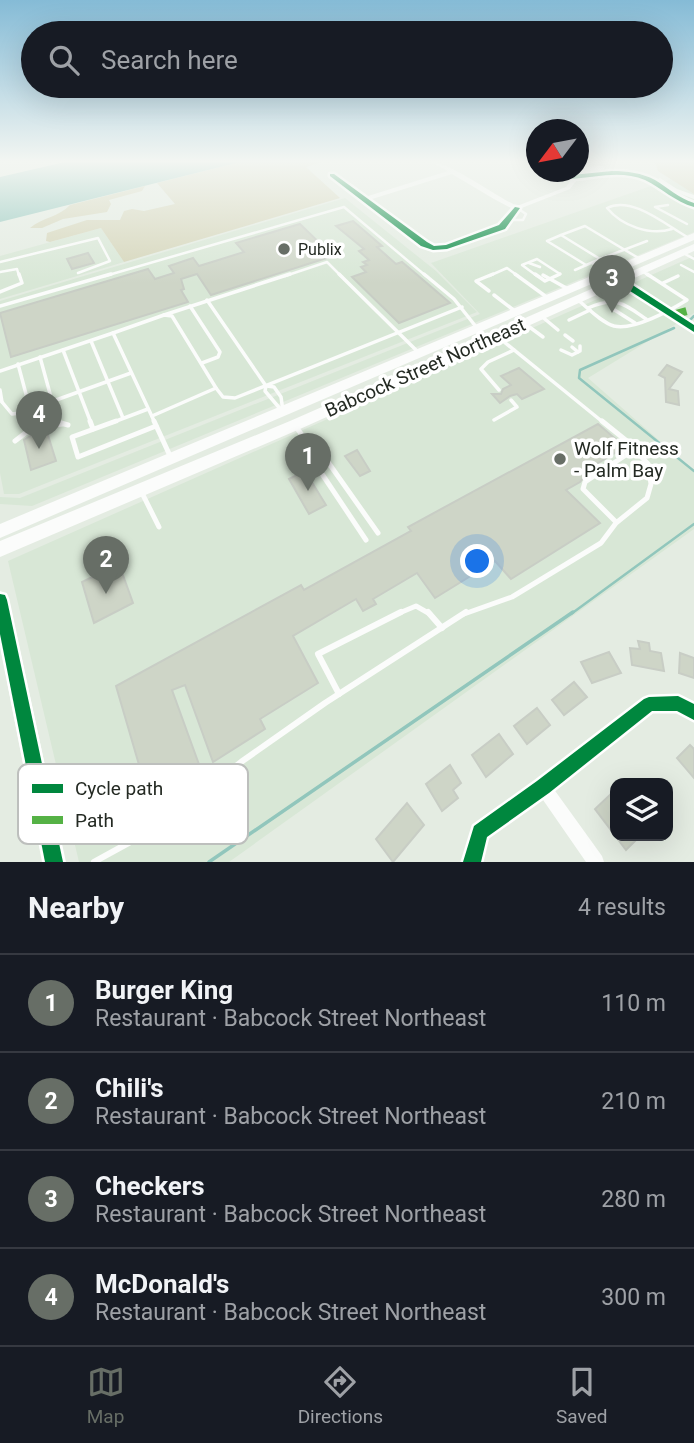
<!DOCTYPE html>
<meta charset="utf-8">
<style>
:root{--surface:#171b24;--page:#20242c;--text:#f1f3f6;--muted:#9ea1a6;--line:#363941;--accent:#676e66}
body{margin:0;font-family:Roboto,sans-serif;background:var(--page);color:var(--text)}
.controls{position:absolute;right:21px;bottom:21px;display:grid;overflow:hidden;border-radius:14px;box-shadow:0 7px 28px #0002}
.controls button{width:63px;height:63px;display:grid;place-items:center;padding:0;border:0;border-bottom:2px solid var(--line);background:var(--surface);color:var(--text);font:35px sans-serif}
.compass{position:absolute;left:526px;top:119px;width:63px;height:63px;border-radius:50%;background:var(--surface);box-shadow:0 7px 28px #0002;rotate:238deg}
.you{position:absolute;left:478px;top:562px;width:24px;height:24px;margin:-18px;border:5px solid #fff;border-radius:50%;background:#1a73e8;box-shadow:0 0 0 10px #1a73e833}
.badge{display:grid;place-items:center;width:46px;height:46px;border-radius:50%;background:var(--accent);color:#fff;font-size:23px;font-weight:700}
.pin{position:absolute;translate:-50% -58px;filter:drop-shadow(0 2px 4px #0008)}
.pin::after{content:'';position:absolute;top:37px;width:24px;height:21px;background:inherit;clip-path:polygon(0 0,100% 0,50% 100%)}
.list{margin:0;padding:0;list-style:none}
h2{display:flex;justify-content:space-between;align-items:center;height:91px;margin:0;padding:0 28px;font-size:30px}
h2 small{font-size:23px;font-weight:400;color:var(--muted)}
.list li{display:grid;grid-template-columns:46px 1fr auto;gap:21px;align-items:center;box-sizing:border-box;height:98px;padding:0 28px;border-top:2px solid var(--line)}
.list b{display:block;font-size:26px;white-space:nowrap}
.list p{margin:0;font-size:23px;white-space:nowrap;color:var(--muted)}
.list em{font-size:23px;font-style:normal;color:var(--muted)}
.icon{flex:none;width:38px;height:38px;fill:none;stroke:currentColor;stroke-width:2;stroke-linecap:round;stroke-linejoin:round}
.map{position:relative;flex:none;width:694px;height:862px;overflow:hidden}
.search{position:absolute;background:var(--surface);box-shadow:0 7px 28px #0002;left:21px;right:21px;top:21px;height:77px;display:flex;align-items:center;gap:18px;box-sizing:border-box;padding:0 24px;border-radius:38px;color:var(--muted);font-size:26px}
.sheet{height:483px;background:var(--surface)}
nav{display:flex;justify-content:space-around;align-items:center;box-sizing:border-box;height:98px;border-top:2px solid var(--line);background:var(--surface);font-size:19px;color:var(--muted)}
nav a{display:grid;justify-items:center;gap:4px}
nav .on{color:var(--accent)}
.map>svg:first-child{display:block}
.built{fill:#d8e7d6}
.green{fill:#d5d5b9}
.water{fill:#91c6bc}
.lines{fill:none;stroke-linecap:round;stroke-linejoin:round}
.stream-far1{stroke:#91c6bc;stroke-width:2.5}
.stream{stroke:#91c6bc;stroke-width:3.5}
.building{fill:#ced5c7;stroke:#c8cdc5;stroke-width:2}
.service-far3{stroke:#fbfcfb;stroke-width:2.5}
.service-far2{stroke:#fbfcfb;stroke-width:3.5}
.service-far1{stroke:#fbfcfb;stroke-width:5}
.service{stroke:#fbfcfb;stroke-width:6}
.minor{fill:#fbfcfb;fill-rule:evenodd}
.secondary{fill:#fbfcfb;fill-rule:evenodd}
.quiet{stroke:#55b245;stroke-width:8;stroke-dasharray:15 8;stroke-linecap:butt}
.cycleway-casing{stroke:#fff;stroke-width:5}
.cycleway{fill:#00873e;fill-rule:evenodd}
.poi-dot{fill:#676e66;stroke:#fff;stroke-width:2.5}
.labels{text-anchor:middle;stroke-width:7;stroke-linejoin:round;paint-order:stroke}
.far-poi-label{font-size:16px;fill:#242a23;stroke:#fff;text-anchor:start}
.street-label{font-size:19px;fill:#242a23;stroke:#fff}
.poi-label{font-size:19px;fill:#242a23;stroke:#fff;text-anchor:start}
.key{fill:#fff;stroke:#bdbfbd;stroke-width:2}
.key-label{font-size:19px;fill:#242a23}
</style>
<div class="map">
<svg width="694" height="862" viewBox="0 0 694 862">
<rect width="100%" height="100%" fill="#e4ece2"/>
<g class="built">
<path d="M 671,179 L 694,194 L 694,232 L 32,506 L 0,504 L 0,497 L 20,498 L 480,314 L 431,263 Z"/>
<path d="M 345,198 L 436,271 L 477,312 L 19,494 L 4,494 L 0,473 L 0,301 Z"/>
<path d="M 101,228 L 124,262 L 0,299 L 0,256 Z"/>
<path d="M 694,256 L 694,313 L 588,378 L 694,471 L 694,529 L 229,862 L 79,862 L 8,561 Z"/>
</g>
<g class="green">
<path d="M 240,162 L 322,162 L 306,167 L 340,198 L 124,262 L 101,228 L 50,242 L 46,241 L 47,233 L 87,220 L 120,220 L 124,211 L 132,209 L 144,211 L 175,204 L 157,183 Z"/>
<path d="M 655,162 L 694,162 L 694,194 L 658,171 Z"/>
<path d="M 145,186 L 142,191 L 109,200 L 111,204 L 107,212 L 63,219 L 42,228 L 30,228 C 43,217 59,217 70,205 Z"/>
</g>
<path class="water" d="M 65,162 L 240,162 L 0,222 L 0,177 Z"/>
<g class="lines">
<g class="stream-far1">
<path d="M 689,321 L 694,316"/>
<path d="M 674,328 L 580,370 L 579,378 L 694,471"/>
<path d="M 571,614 L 694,524"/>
</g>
<path class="stream" d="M 209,862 L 573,612"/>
</g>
<g class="building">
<path d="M 353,221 L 382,246 L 377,247 L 396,264 L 402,262 L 450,303 L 399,323 L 352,277 L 366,272 L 361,267 L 367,265 L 363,262 L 369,260 L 359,251 L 364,249 L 336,226 Z"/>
<path d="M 300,224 L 333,256 L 211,295 L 197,274 L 181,279 L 184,289 L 181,290 L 188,302 L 11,357 L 0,313 L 148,269 L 155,279 L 174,273 L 169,266 L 193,258 L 199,266 L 244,252 L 236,243 Z"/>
<path d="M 88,253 L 94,263 L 72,269 L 67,259 Z"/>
<path d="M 667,365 L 682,372 L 669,389 L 678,391 L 679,405 L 666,402 L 665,378 L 659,375 Z"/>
<path d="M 519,368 L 544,389 L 522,399 L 517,394 L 510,396 L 500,403 L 492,394 L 501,394 L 503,389 L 511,385 L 501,376 Z"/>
<path d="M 598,424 L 625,447 L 581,473 L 585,476 L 580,482 L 566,490 L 600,523 L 511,579 L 495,561 L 435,598 L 417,573 L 373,599 L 376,604 L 363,611 L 356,599 L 293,636 L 318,683 L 260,719 L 265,729 L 213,762 L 185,685 L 172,690 L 205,781 L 154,816 L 116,686 L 301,585 L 304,590 L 411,531 L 408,527 Z"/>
<path d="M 47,432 L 56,461 L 31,470 L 24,440 L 32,435 Z"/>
<path d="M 357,450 L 370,471 L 360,476 L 345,456 Z"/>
<path d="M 305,471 L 326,505 L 309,514 L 289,479 Z"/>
<path d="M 119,564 L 133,603 L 94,623 L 82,582 Z"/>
<path d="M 638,641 L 649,643 L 650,651 L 661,653 L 664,671 L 632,665 L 630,648 L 640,649 Z"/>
<path d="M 609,652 L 621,673 L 592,683 L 581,662 Z"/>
<path d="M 680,653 L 694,658 L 694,678 L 679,673 Z"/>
<path d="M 574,682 L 587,697 L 564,715 L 552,700 Z"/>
<path d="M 537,708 L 550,725 L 527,744 L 514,726 Z"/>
<path d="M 499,734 L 513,754 L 486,777 L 472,755 Z"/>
<path d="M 690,745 L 694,749 L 694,778 L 677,758 Z"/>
<path d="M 450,765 L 461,783 L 453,790 L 458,798 L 442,811 L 426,784 Z"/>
<path d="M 615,790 L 615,836 L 640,836 L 626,850 L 595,809 Z"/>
<path d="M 407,803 L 424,825 L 393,862 L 376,839 Z"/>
</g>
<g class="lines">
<g class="service-far3">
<path d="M 668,205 L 655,207 L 687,224"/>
<path d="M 509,220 L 523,220 L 526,214 L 517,208"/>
<path d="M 672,229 C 650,236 622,226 607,208 C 632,195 667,226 689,238"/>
<path d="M 561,235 L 547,241 L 586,265"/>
<path d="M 683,253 L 694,259"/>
<path d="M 600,259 L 647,241"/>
<path d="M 0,262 L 98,238 L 110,261 L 78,273"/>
<path d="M 529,263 L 540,267"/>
<path d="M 592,263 L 608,273"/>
<path d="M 681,265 L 694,272"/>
<path d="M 575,270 L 600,259 L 561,235 L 585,226 L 640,259"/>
<path d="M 642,271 L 649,276"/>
<path d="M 0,272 L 17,269 L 19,276"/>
<path d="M 105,276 L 344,207 L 426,276"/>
<path d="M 285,276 L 327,262 L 341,276"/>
<path d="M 489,276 L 507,268 L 518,276"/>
<path d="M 537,276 L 522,265 L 537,259 L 560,274 L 556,276"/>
</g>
<g class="service-far2">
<path d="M 339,274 L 419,353"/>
<path d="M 424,274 L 454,299 L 477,328"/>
<path d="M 515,274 L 548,298"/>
<path d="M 535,274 L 545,281 L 560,274"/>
<path d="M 543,275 L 568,289"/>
<path d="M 663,283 L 678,276"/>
<path d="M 489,291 L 476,281 L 493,274"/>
<path d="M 0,292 L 22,283 L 19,274"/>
<path d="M 494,295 L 516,312"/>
<path d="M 207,300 L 266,386 L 265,391 L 282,411"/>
<path d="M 578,300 C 589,309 601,322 614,326 C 633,331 671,310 687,300 L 647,274"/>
<path d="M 0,306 L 111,274"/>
<path d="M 190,306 L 220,352 L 218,357 L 202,363"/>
<path d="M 588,308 C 616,296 623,303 646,319"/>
<path d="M 613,309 L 635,323"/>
<path d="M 164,315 L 290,274"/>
<path d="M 540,315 L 558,330"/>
<path d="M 569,320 L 590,310"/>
<path d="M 524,323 L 543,337"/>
<path d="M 113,333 L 164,315 L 172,316 L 216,388 L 152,416"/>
<path d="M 565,335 L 573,341"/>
<path d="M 498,337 L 604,423"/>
<path d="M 91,341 L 123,418"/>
<path d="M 572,347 L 578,352"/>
<path d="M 63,350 L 91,423"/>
<path d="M 561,350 L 572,355 L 580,351 L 580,346"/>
<path d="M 40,357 L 52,401"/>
<path d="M 18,364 L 30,409"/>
<path d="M 0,371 L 113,333 L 155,423"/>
<path d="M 267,386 L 274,387 L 281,397 L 283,411"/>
<path d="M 216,388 L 223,397 L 235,398 L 462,307"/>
<path d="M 0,390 L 2,402"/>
<path d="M 499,390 L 481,369 L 488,362 L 514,350"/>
<path d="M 2,402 L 12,414 L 20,413 L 131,373"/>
<path d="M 494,420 L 517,407 L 511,400"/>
<path d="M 36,423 L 44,420 L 61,423"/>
<path d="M 111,423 L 148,409"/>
</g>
<g class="service-far1">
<path d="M 54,421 L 68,425"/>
<path d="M 90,421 L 93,429"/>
<path d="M 116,421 L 72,437 L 78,457 L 156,426"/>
<path d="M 154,421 L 171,458"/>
<path d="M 296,427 L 302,435 L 300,441 L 366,540"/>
<path d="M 29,429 L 62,424"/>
<path d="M 302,435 L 311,438 L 378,533"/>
<path d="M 15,441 L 41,421"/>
<path d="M 141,491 L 159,527"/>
<path d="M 616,522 L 583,489 L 585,482 L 635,449"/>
<path d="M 397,614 L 416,606 L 430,614"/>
<path d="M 464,614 L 512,597 L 601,543 L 616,523 L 647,498 L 651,484 L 648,464 L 628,442 L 602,421"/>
</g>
<g class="service">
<path d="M 428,612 L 442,628"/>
<path d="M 339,694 L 318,654 L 401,612"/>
<path d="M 94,862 L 134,840 L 190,803 L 241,762 L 325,703 L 466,612"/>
</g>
<g class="minor">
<path d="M 431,162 C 450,162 495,196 517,206 L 566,187 L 571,180 L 565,172 L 571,172 L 573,175 C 599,173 626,166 651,178 C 666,185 677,198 694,203 L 694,207 C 675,202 663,189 646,181 C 624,170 599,177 576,178 L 577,180 L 570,189 L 519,209 L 504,228 L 447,249 L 433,250 L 422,245 L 329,175 L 334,174 L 365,197 L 448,171 ZM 452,174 L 494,199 L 513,209 L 500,226 L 446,245 L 434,246 L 426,243 L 369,200 Z"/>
<path d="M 578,167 L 602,166 L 605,168 L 602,170 L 578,171 Z"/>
<path d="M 660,178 L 677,189 L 694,195 L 694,199 L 673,191 L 658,181 L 658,179 Z"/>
<path d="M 605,271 L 611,271 L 694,325 L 694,332 L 605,275 Z"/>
<path d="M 678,696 L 694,704 L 694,719 L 677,710 L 651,711 L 553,788 L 602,856 L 604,862 L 586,862 L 541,797 L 487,837 L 480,862 L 464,862 L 474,826 L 538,782 L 644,699 L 649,697 Z"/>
</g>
<g class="secondary">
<path d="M 694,233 L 694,240 L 0,538 L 0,524 Z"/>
<path d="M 694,244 L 694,251 L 300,429 L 0,557 L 0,541 L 290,421 Z"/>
<path d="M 0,591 L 6,594 L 9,600 L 66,862 L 42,862 L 0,645 Z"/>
</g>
<path class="quiet" d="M 672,315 L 694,309"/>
<g class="cycleway-casing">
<g id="cycleway">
<path d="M 612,171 C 627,171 642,173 655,180 C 668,188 679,198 694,203 L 694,207 C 675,202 662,188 645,180 C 622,170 596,177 572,179 L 569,177 L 572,175 Z"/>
<path d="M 330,174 L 334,174 L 427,242 L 434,246 L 446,245 L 499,225 L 515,207 L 520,208 L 505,229 L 447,249 L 433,250 L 421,246 L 330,176 Z"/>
<path d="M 605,271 L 611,271 L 694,325 L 694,332 L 605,275 Z"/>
<path d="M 0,594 L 5,595 L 7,600 L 63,862 L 45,862 L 0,634 Z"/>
<path d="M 678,696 L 694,704 L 694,720 L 677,711 L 652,711 L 549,793 L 487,837 L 481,862 L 463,862 L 474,826 L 537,781 L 644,699 L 649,697 Z"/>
</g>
</g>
<use href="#cycleway" class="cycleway"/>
</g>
<linearGradient id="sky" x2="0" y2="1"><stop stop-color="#85bbd6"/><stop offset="0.57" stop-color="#f3f6f2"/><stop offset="1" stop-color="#f3f6f2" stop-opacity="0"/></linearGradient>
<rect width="694" height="283" fill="url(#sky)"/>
<g class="poi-dot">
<circle cx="284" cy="249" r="7"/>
<circle cx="560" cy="459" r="7"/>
</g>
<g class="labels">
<g class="far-poi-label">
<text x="298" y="255">Publix</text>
</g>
<g class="street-label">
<text transform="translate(425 367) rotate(-24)" y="7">Babcock Street Northeast</text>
</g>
<g class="poi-label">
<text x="574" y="455">Wolf Fitness<tspan x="574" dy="22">- Palm Bay</tspan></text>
</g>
</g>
<rect x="18" y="764" width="230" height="80" rx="10" class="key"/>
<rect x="32" y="784" width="31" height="9" fill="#00873e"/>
<rect x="32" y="816" width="31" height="8" fill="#55b245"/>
<g class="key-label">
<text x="75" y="795">Cycle path</text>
<text x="75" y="827">Path</text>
</g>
</svg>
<div class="controls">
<button><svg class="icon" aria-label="layers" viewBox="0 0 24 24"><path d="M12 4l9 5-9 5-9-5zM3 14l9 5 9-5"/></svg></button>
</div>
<svg class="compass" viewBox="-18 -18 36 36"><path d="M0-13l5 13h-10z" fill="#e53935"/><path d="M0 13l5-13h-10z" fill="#9ea1a6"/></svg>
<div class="you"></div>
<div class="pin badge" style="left:308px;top:491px">1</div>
<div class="pin badge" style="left:106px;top:594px">2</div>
<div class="pin badge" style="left:612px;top:313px">3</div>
<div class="pin badge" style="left:39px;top:449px">4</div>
<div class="search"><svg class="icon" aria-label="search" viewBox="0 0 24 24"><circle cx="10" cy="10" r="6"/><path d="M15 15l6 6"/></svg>Search here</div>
</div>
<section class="sheet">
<h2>Nearby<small>4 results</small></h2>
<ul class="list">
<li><span class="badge">1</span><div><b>Burger King</b><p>Restaurant · Babcock Street Northeast</p></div><em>110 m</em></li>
<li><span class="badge">2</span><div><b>Chili's</b><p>Restaurant · Babcock Street Northeast</p></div><em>210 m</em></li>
<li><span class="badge">3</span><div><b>Checkers</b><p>Restaurant · Babcock Street Northeast</p></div><em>280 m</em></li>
<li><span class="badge">4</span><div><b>McDonald's</b><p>Restaurant · Babcock Street Northeast</p></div><em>300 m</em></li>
</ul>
</section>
<nav>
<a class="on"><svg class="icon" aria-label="map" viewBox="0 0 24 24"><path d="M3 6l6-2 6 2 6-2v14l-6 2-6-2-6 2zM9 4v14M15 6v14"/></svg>Map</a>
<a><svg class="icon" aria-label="directions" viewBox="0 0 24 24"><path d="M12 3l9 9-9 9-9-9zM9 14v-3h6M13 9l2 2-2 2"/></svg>Directions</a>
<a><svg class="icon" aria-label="saved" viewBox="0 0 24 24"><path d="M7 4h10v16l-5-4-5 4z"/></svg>Saved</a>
</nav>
